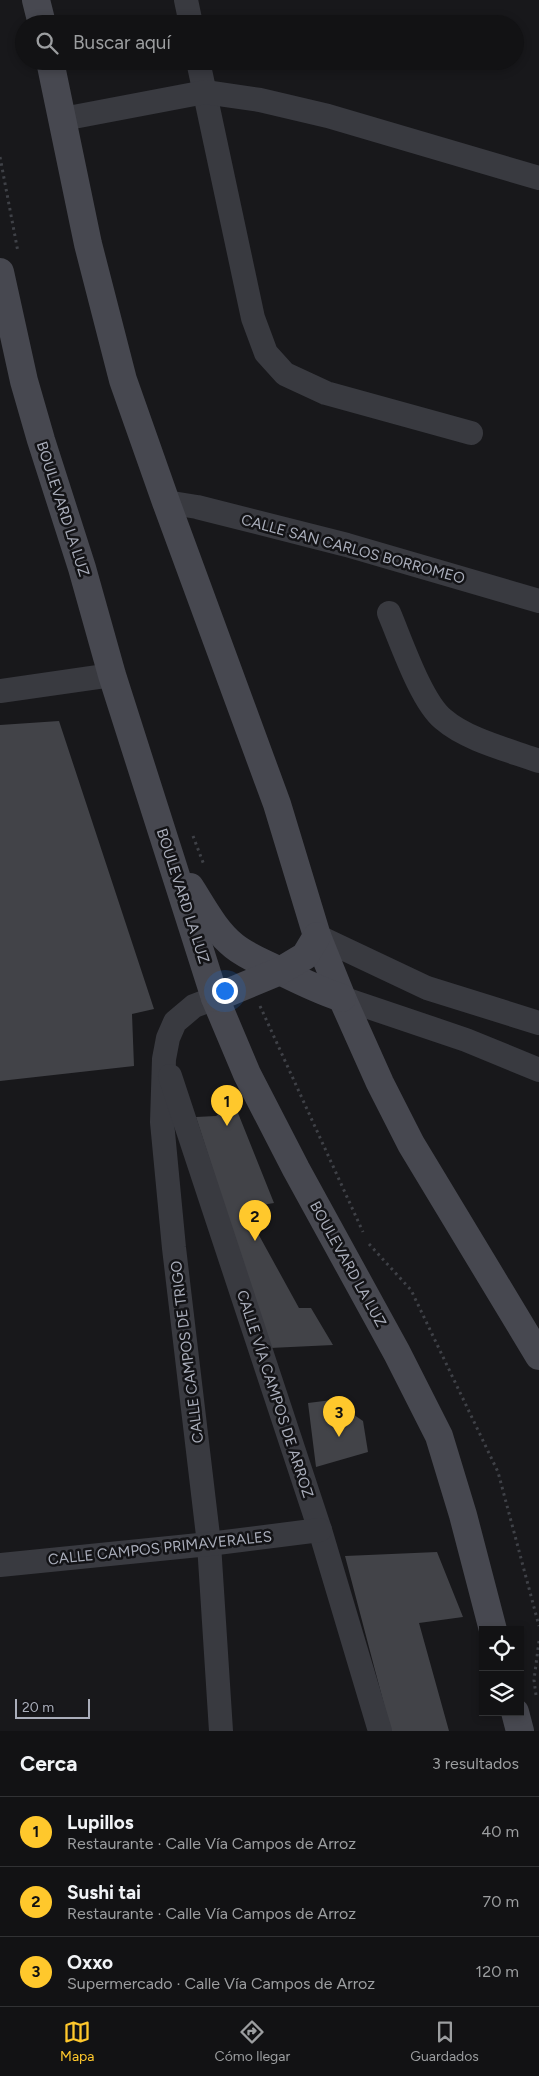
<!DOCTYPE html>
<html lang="es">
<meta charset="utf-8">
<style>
:root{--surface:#121214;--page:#1f2022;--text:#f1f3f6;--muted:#9c9ea0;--line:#313234;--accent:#ffc82c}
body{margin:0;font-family:Figtree,sans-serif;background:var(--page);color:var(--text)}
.controls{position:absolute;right:15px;bottom:15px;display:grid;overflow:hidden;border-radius:0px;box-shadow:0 2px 8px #0003}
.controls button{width:45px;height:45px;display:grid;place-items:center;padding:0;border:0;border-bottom:1px solid var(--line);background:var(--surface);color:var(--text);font:25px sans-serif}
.scale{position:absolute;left:15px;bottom:12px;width:75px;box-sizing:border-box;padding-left:5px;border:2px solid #aaaebb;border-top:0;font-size:14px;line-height:18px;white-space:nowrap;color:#aaaebb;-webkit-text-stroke:4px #131316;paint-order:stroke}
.you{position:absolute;left:224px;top:990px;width:18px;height:18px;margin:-12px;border:4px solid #fff;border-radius:50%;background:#1a73e8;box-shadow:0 0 0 8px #1a73e833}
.badge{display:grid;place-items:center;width:32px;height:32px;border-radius:50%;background:var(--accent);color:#111;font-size:16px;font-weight:700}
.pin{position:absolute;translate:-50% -41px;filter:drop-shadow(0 1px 2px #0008)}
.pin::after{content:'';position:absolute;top:26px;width:18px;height:15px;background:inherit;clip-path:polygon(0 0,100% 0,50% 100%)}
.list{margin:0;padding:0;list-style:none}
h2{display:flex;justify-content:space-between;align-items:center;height:65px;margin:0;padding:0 20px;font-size:21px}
h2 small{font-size:16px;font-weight:400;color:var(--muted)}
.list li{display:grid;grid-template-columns:32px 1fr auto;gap:15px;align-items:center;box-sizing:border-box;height:70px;padding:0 20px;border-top:1px solid var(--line)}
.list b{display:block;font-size:19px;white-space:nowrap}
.list p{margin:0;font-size:16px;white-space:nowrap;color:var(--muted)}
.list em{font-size:16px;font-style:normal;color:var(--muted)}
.icon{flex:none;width:28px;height:28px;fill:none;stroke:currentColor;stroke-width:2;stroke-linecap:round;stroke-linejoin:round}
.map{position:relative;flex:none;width:539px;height:1731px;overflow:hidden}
.search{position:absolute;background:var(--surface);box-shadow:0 2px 8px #0003;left:15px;right:15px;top:15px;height:55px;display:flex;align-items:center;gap:12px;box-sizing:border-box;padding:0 18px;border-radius:28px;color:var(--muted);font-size:19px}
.sheet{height:275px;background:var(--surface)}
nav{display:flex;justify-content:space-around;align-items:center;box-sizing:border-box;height:70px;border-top:1px solid var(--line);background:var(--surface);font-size:14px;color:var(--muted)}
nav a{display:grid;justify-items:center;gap:2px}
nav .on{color:var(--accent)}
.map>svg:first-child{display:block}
.building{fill:#424348}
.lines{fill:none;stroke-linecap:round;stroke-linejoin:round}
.path{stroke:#3f4147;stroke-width:3;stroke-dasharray:2.5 4;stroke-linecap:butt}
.street{stroke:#393a40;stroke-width:24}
.secondary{stroke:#474850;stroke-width:28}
.labels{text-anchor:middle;stroke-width:5;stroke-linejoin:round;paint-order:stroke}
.street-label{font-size:15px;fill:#aaaebb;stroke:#131316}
</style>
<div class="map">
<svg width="539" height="1731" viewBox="0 0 539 1731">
<rect width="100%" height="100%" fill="#18181b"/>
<g class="building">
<path d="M 59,721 L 154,1009 L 132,1014 L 134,1066 L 0,1081 L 0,725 Z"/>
<path d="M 234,1103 L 274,1203 L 244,1208 L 299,1308 L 311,1308 L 333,1345 L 270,1348 L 196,1117 L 216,1116 Z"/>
<path d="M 332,1400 L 363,1421 L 368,1452 L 316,1467 L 308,1403 Z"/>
<path d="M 437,1552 L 463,1617 L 419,1623 L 449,1731 L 391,1731 L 345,1556 Z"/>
</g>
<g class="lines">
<g class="path">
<path d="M 0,157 L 18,252"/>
<path d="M 193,836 L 204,865"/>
<path d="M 260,1006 L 363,1232"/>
<path d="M 369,1244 L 411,1290 L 498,1472 L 539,1626"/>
<path d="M 536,1695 L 534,1680 L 539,1641"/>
</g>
<g class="street">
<path d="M 186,0 L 191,24"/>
<path d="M 198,61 L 253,318 L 266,353 L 285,374 L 326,393 L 471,433"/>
<path d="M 63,119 L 205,92 L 260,100 L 328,116 L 539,178"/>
<path d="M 166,502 L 197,507 L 347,545 L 539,601"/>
<path d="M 389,613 C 401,641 421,701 443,719 C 467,740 509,750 539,761"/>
<path d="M 0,691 L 112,675"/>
<path d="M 317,936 L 427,988 L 539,1023"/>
<path d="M 215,998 L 194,1006 L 175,1022 L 168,1038 L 164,1059 L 162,1122 L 174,1248 L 209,1544 L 221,1731"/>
<path d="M 342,998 L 466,1040 L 539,1070"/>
<path d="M 170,1076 L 320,1530 L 380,1731"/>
<path d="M 0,1565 L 209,1544 L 320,1530"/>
</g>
<g class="secondary">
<path d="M 36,0 L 42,24"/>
<path d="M 50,61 L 88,244 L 123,380 L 166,502 L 277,804 L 317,936 L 342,998 L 380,1083 L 411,1144 L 539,1356"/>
<path d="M 0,272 L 24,381 L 41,440 L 82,568 L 112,675 L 215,998 L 247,1074 L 296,1169 L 397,1353 L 439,1436 L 463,1515 L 493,1630"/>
<path d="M 190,887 C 203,907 215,931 234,946 C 249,958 265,963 282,972 C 302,982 321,991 342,998"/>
<path d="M 215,998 L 280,971 L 305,956 L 317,936"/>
<path d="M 515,1712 L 520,1731"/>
</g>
</g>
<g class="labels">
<g class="street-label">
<text transform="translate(63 509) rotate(72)" y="5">BOULEVARD LA LUZ</text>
<text transform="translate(353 549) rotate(15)" y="5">CALLE SAN CARLOS BORROMEO</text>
<text transform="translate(183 896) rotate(72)" y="5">BOULEVARD LA LUZ</text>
<text transform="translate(348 1264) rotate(61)" y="5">BOULEVARD LA LUZ</text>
<text transform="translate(187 1352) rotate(-97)" y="5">CALLE CAMPOS DE TRIGO</text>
<text transform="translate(275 1394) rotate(72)" y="5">CALLE VÍA CAMPOS DE ARROZ</text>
<text transform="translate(160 1548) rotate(-6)" y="5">CALLE CAMPOS PRIMAVERALES</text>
</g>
</g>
</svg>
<div class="controls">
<button><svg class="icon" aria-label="locate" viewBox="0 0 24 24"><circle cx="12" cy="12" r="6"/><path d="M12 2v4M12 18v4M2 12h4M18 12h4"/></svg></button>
<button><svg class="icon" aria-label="layers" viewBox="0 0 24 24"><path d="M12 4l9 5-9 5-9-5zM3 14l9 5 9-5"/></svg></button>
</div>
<div class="scale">20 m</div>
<div class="you"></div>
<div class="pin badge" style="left:227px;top:1126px">1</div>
<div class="pin badge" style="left:255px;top:1241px">2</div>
<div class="pin badge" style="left:339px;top:1437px">3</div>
<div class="search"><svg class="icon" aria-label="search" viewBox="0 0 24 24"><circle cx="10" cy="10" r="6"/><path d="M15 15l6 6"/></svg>Buscar aquí</div>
</div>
<section class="sheet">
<h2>Cerca<small>3 resultados</small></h2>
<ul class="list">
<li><span class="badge">1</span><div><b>Lupillos</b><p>Restaurante · Calle Vía Campos de Arroz</p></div><em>40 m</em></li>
<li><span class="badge">2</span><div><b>Sushi tai</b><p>Restaurante · Calle Vía Campos de Arroz</p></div><em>70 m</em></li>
<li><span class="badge">3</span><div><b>Oxxo</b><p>Supermercado · Calle Vía Campos de Arroz</p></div><em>120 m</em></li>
</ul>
</section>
<nav>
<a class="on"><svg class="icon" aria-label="map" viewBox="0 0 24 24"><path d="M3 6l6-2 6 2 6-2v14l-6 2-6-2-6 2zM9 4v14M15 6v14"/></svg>Mapa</a>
<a><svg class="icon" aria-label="directions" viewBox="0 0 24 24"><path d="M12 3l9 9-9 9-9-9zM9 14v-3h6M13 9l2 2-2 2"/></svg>Cómo llegar</a>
<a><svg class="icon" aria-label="saved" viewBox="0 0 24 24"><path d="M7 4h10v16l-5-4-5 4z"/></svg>Guardados</a>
</nav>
